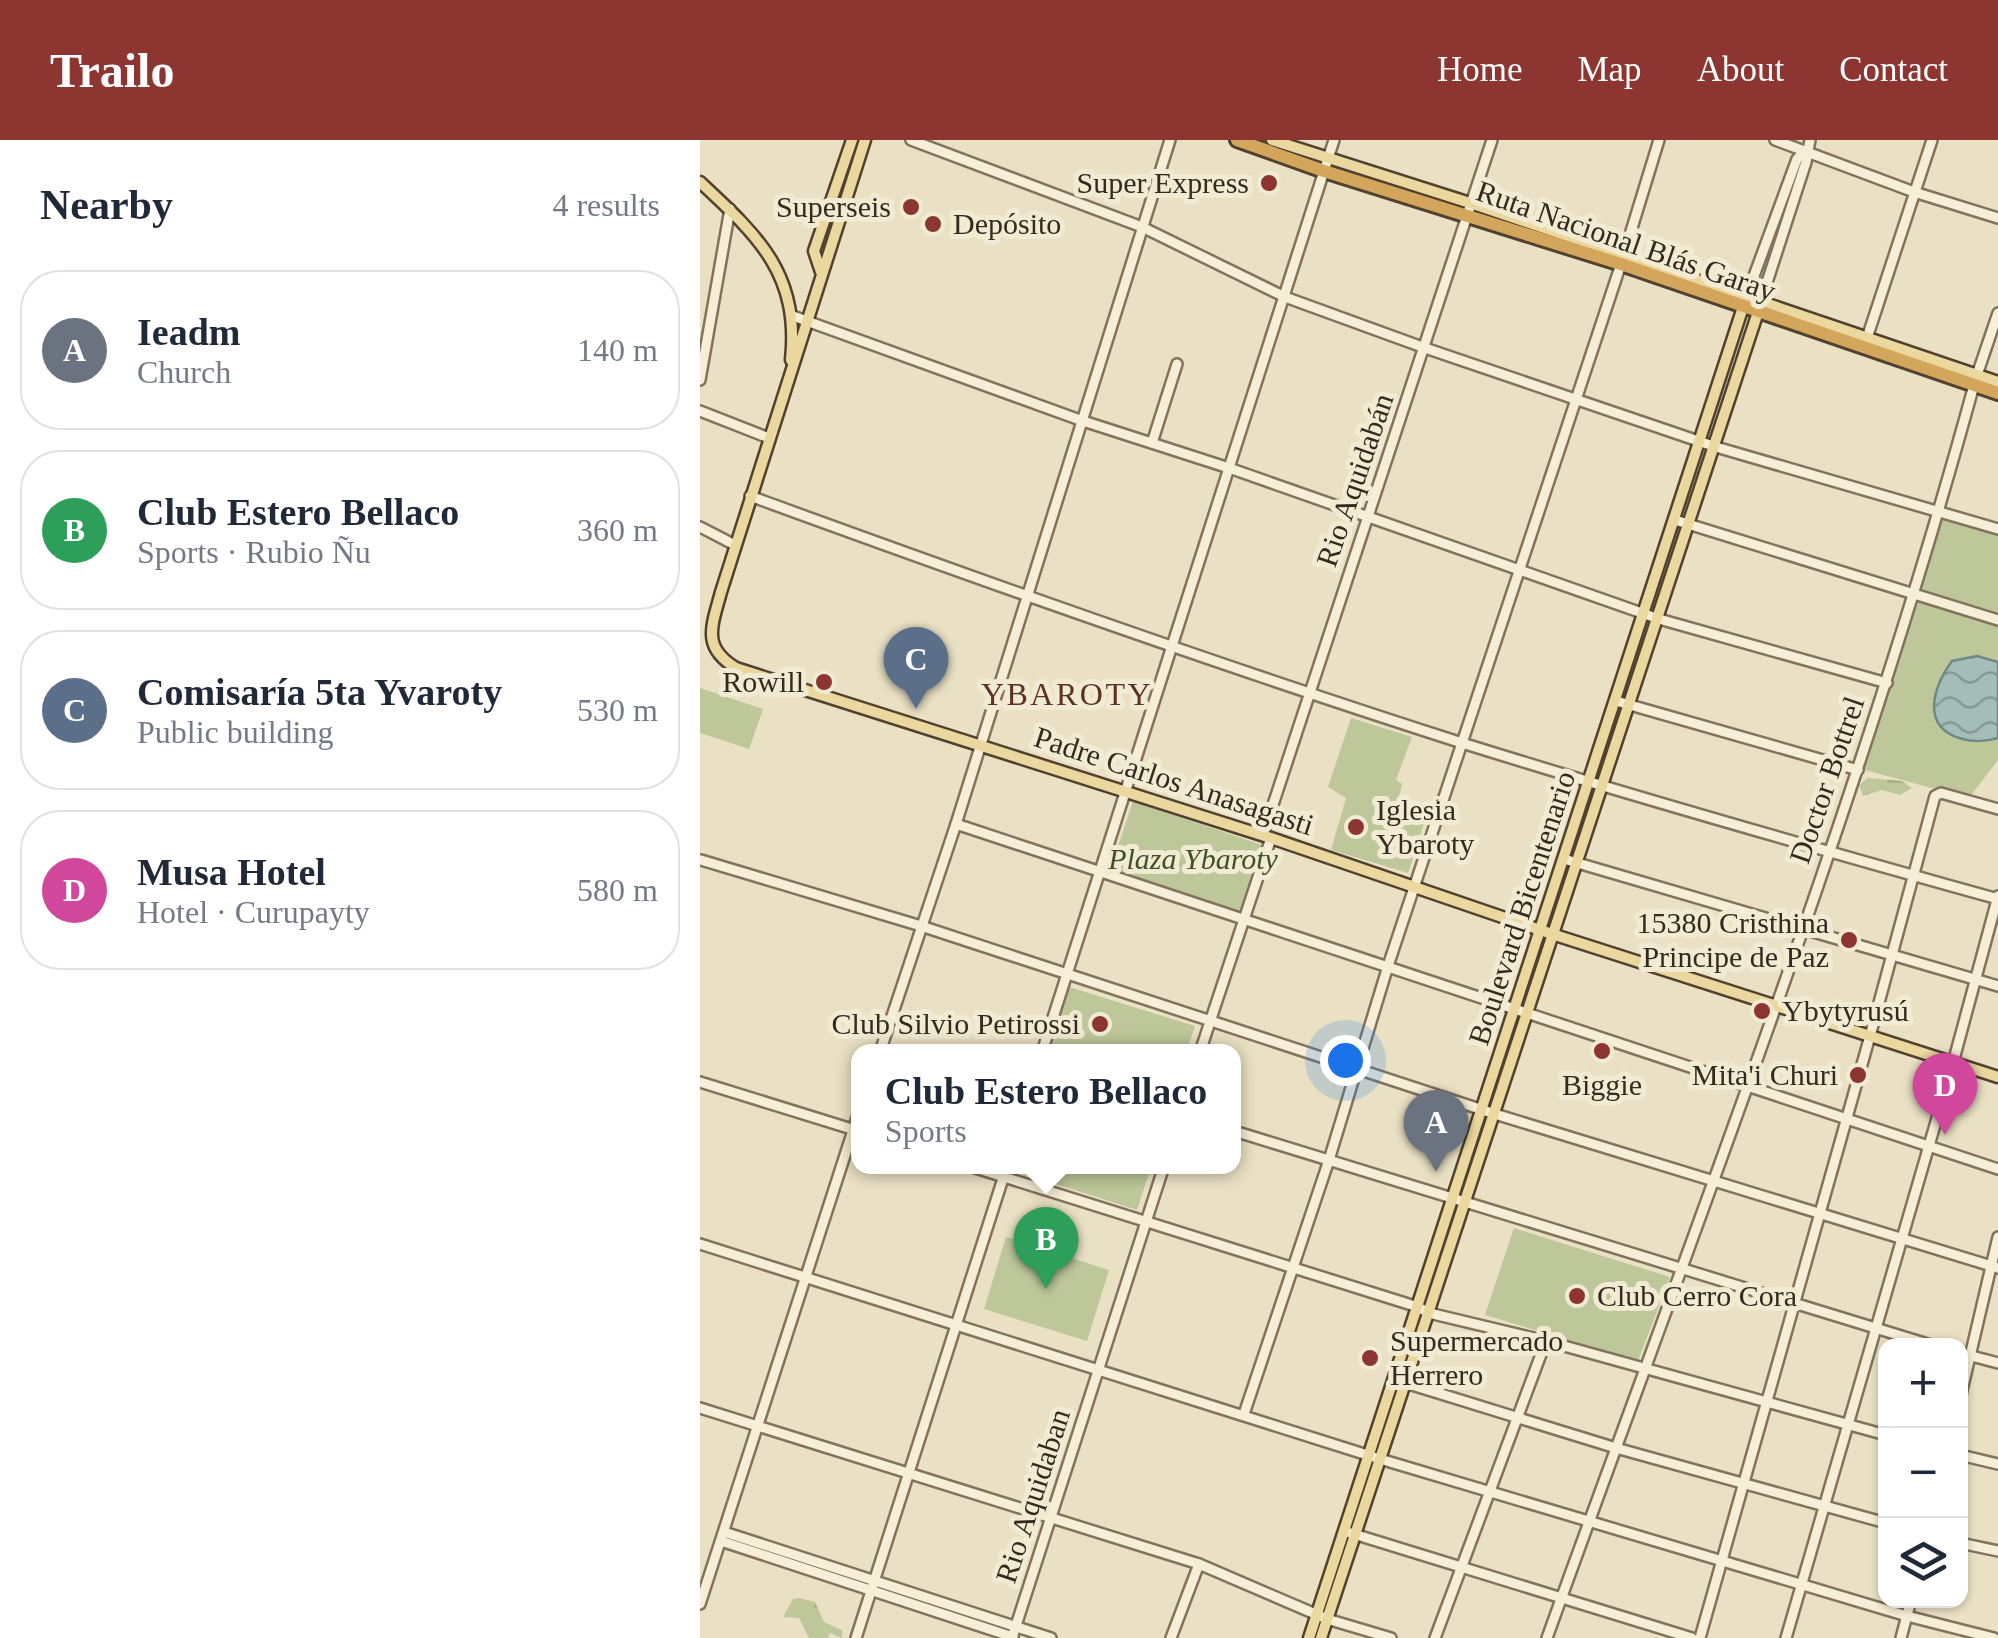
<!DOCTYPE html>
<meta charset="utf-8">
<style>
:root{--surface:#fff;--page:#f6f6f7;--text:#1f2937;--muted:#747a83;--line:#e0e1e3;--accent:#8d3631}
body{margin:0;font-family:"Times New Roman",serif;background:var(--page);color:var(--text)}
.controls{position:absolute;right:30px;bottom:30px;display:grid;overflow:hidden;border-radius:20px;box-shadow:0 2px 8px #0004}
.controls button{width:90px;height:90px;display:grid;place-items:center;padding:0;border:0;border-bottom:2px solid var(--line);background:var(--surface);color:var(--text);font:50px sans-serif}
.you{position:absolute;left:645px;top:920px;width:35px;height:35px;margin:-25px;border:8px solid #fff;border-radius:50%;background:#1a73e8;box-shadow:0 0 0 15px #1a73e833}
.badge{display:grid;place-items:center;width:65px;height:65px;border-radius:50%;background:var(--accent);color:#fff;font-size:32px;font-weight:700}
.pin{position:absolute;translate:-50% -82px;filter:drop-shadow(0 2px 5px #0008)}
.pin::after{content:'';position:absolute;top:52px;width:35px;height:30px;background:inherit;clip-path:polygon(0 0,100% 0,50% 100%)}
.popup{position:absolute;left:151px;top:904px;width:390px;height:130px;box-sizing:border-box;display:grid;place-content:center;border-radius:20px;background:var(--surface);filter:drop-shadow(0 2px 8px #0005);font-size:32px;white-space:nowrap;color:var(--muted)}
.popup b{font-size:38px;color:var(--text)}
.popup::after{content:'';position:absolute;left:50%;top:100%;margin-left:-20px;border:20px solid transparent;border-top-color:var(--surface)}
.list{margin:0;padding:0;list-style:none}
h2{display:flex;justify-content:space-between;align-items:center;height:130px;margin:0;padding:0 40px;font-size:42px}
h2 small{font-size:32px;font-weight:400;color:var(--muted)}
.list li{display:grid;grid-template-columns:65px 1fr auto;gap:30px;align-items:center;box-sizing:border-box;height:160px;margin:0 20px 20px;padding:0 20px;border:2px solid var(--line);border-radius:40px}
.list b{display:block;font-size:38px;white-space:nowrap}
.list p{margin:0;font-size:32px;white-space:nowrap;color:var(--muted)}
.list em{font-size:32px;font-style:normal;color:var(--muted)}
.icon{flex:none;width:55px;height:55px;fill:none;stroke:currentColor;stroke-width:2;stroke-linecap:round;stroke-linejoin:round}
.map{position:relative;flex:none;width:1298px;height:1498px;overflow:hidden}
header{display:flex;align-items:center;gap:60px;box-sizing:border-box;height:140px;padding:0 50px;background:var(--accent);color:#fff}
header strong{font-size:48px}
nav{display:flex;gap:55px;margin-inline-start:auto;font-size:35px}
main{display:flex}
aside{flex:1;background:var(--surface)}
.map>svg:first-child{display:block}
.forest{fill:url(#forest-firs)}
.green{fill:#bec799}
.water{fill:url(#water-waves);stroke:#6d8b85;stroke-width:2.5}
.lines{fill:none;stroke-linecap:round;stroke-linejoin:round}
.minor-casing{stroke:#83735c;stroke-width:14}
.major-casing{stroke:#514130;stroke-width:15}
.highway-casing{stroke:#514130;stroke-width:18}
.minor{stroke:#f6eed6;stroke-width:9}
.major{stroke:#ead89e;stroke-width:10}
.highway{stroke:#d3a65b;stroke-width:12}
.poi-dot{fill:#8d3631;stroke:#f2ebd3;stroke-width:4}
.labels{text-anchor:middle;stroke-width:10;stroke-linejoin:round;paint-order:stroke}
.poi-label{font-size:30px;fill:#342a1f;stroke:#f2ebd3;text-anchor:end}
.street-label{font-size:30px;fill:#342a1f;stroke:#f2ebd3}
.park-label{font-size:30px;font-style:italic;fill:#424f27;stroke:#f2ebd3}
.neighbourhood-label{font-size:32px;letter-spacing:2.5px;fill:#5d3222;stroke:#f2ebd3}
</style>
<header>
<strong>Trailo</strong>
<nav><a>Home</a><a>Map</a><a>About</a><a>Contact</a></nav>
</header>
<main>
<aside>
<h2>Nearby<small>4 results</small></h2>
<ul class="list">
<li><span class="badge" style="background:#6b7280">A</span><div><b>Ieadm</b><p>Church</p></div><em>140 m</em></li>
<li><span class="badge" style="background:#2e9e5b">B</span><div><b>Club Estero Bellaco</b><p>Sports · Rubio Ñu</p></div><em>360 m</em></li>
<li><span class="badge" style="background:#5c6f8a">C</span><div><b>Comisaría 5ta Yvaroty</b><p>Public building</p></div><em>530 m</em></li>
<li><span class="badge" style="background:#d1479c">D</span><div><b>Musa Hotel</b><p>Hotel · Curupayty</p></div><em>580 m</em></li>
</ul>
</aside>
<div class="map">
<svg width="1298" height="1498" viewBox="0 0 1298 1498">
<defs>
<pattern id="forest-firs" width="22" height="20" patternUnits="userSpaceOnUse" patternTransform="scale(2.5)"><rect width="22" height="20" fill="#bec799"/><path d="M5 1l3.5 6h-7zM16 11l3.5 6h-7z" fill="#a4ab83"/></pattern>
<pattern id="water-waves" width="16" height="10" patternUnits="userSpaceOnUse" patternTransform="scale(2.5)"><rect width="16" height="10" fill="#a5bdb8"/><path d="M0 5q4-4 8 0t8 0" fill="none" stroke="#879a95"/></pattern>
</defs>
<rect width="100%" height="100%" fill="#eae1c4"/>
<g class="forest">
<path d="M 1168,638 L 1202,641 L 1212,648 L 1200,655 L 1182,650 L 1163,656 L 1159,645 Z"/>
<path d="M 99,1458 L 115,1462 L 124,1482 L 142,1490 L 142,1498 L 130,1493 L 128,1498 L 109,1498 L 99,1478 L 83,1477 L 93,1459 Z"/>
</g>
<g class="green">
<path d="M 1240,377 L 1298,394 L 1298,620 L 1269,658 L 1161,629 Z"/>
<path d="M 0,548 L 63,569 L 49,609 L 0,593 Z"/>
<path d="M 651,578 L 712,597 L 696,640 L 702,644 L 698,662 L 727,674 L 708,733 L 631,710 L 646,658 L 628,647 Z"/>
<path d="M 433,661 L 562,705 L 539,772 L 411,728 Z"/>
<path d="M 369,847 L 495,886 L 487,911 L 349,911 Z"/>
<path d="M 313,1026 L 451,1026 L 451,1027 L 437,1070 L 312,1030 Z"/>
<path d="M 814,1088 L 970,1137 L 938,1221 L 785,1175 Z"/>
<path d="M 306,1097 L 409,1130 L 387,1201 L 284,1169 Z"/>
</g>
<path class="water" d="M 1277,516 L 1298,522 L 1298,598 C 1286,602 1271,602 1259,598 C 1220,585 1234,546 1252,521 Z"/>
<g class="lines">
<g class="minor-casing">
<g id="minor">
<path d="M 211,0 L 442,87 L 585,157 L 725,208 L 1016,307 L 1298,389"/>
<path d="M 1075,0 L 1214,52 L 1298,78"/>
<path d="M 1044,163 L 1097,19 L 1106,10"/>
<path d="M 1060,164 L 1106,22 L 1110,0"/>
<path d="M 93,176 L 380,280 L 529,328 L 959,479 L 1187,543"/>
<path d="M 1167,198 L 1232,0"/>
<path d="M 1277,235 L 1298,173"/>
<path d="M 0,240 L 30,69"/>
<path d="M 0,271 L 69,298"/>
<path d="M 452,303 L 477,224"/>
<path d="M 50,356 C 285,442 521,526 759,602 C 938,658 1118,709 1298,759"/>
<path d="M 975,380 L 1298,480"/>
<path d="M 0,387 L 35,405"/>
<path d="M 916,561 L 1158,630"/>
<path d="M 256,684 L 1298,1029"/>
<path d="M 563,695 L 792,0"/>
<path d="M 864,719 L 1298,846"/>
<path d="M 1,720 L 221,786 L 795,974 L 1298,1128"/>
<path d="M 180,912 L 256,684 L 470,0"/>
<path d="M 342,912 L 634,0"/>
<path d="M 500,912 L 571,698"/>
<path d="M 0,942 L 155,990"/>
<path d="M 534,991 L 1234,1206"/>
<path d="M 269,1026 L 718,1167 L 729,1173 L 846,1201 L 1186,1295"/>
<path d="M 0,1104 L 680,1319 L 1207,1476 L 1294,1498"/>
<path d="M 1260,1213 L 1298,1223"/>
<path d="M 699,1241 L 916,1308 L 1186,1383"/>
<path d="M 1260,1259 L 1298,1097"/>
<path d="M 0,1268 L 499,1424 L 627,1479 L 691,1498"/>
<path d="M 544,1274 L 629,1020 L 688,826 L 921,124 L 959,0"/>
<path d="M 1260,1315 L 1298,1324"/>
<path d="M 644,1391 L 992,1498"/>
<path d="M 24,1392 L 351,1498"/>
<path d="M 21,1401 L 313,1497"/>
<path d="M 1260,1403 L 1298,1411"/>
<path d="M 0,1464 L 158,975"/>
<path d="M 156,1498 L 307,1026"/>
<path d="M 312,1498 L 464,1026"/>
<path d="M 471,1498 L 499,1424"/>
<path d="M 735,1498 L 846,1201"/>
<path d="M 847,1498 C 996,1084 1158,670 1274,245"/>
<path d="M 1000,1498 L 1170,896 L 1235,656 L 1241,653 L 1298,669"/>
<path d="M 1086,1498 L 1253,923 L 1298,756"/>
<path d="M 1201,1498 L 1211,1460"/>
</g>
</g>
<g class="major-casing">
<g id="major">
<path d="M 165,0 L 21,452 C 12,486 1,507 36,528 L 571,698 L 855,795 L 1298,937"/>
<path d="M 572,0 L 773,64 L 1298,242"/>
<path d="M 0,42 C 58,96 100,134 91,220"/>
<path d="M 121,132 L 114,111 L 152,0"/>
<path d="M 609,1498 L 1043,167"/>
<path d="M 621,1498 L 1058,172"/>
</g>
</g>
<g class="highway-casing">
<path id="highway" d="M 537,0 L 624,31 L 921,124 L 1298,253"/>
</g>
<use href="#minor" class="minor"/>
<use href="#major" class="major"/>
<use href="#highway" class="highway"/>
</g>
<g class="poi-dot">
<circle cx="569" cy="43" r="10"/>
<circle cx="211" cy="67" r="10"/>
<circle cx="233" cy="84" r="10"/>
<circle cx="124" cy="542" r="10"/>
<circle cx="656" cy="687" r="10"/>
<circle cx="1149" cy="800" r="10"/>
<circle cx="1062" cy="871" r="10"/>
<circle cx="400" cy="884" r="10"/>
<circle cx="902" cy="911" r="10"/>
<circle cx="1158" cy="935" r="10"/>
<circle cx="877" cy="1156" r="10"/>
<circle cx="670" cy="1218" r="10"/>
</g>
<g class="labels">
<g class="poi-label">
<text x="549" y="53">Super Express</text>
<text x="191" y="77">Superseis</text>
<text x="253" y="94" text-anchor="start">Depósito</text>
<text x="104" y="552">Rowill</text>
<text x="676" y="680" text-anchor="start">Iglesia<tspan x="676" dy="34">Ybaroty</tspan></text>
<text x="1129" y="793">15380 Cristhina<tspan x="1129" dy="34">Principe de Paz</tspan></text>
<text x="1082" y="881" text-anchor="start">Ybytyrusú</text>
<text x="380" y="894">Club Silvio Petirossi</text>
<text x="1138" y="945">Mita'i Churi</text>
<text x="902" y="955" text-anchor="middle">Biggie</text>
<text x="897" y="1166" text-anchor="start">Club Cerro Cora</text>
<text x="690" y="1211" text-anchor="start">Supermercado<tspan x="690" dy="34">Herrero</tspan></text>
</g>
<g class="street-label">
<text transform="translate(926 101) rotate(19)" y="10">Ruta Nacional Blás Garay</text>
<text transform="translate(655 340) rotate(-71)" y="10">Rio Aquidabán</text>
<text transform="translate(1127 640) rotate(-71)" y="10">Doctor Bottrel</text>
<text transform="translate(474 641) rotate(18)" y="10">Padre Carlos Anasagasti</text>
<text transform="translate(822 768) rotate(-72)" y="10">Boulevard Bicentenario</text>
<text transform="translate(333 1356) rotate(-72)" y="10">Rio Aquidaban</text>
</g>
<g class="park-label">
<text x="493" y="729">Plaza Ybaroty</text>
</g>
<g class="neighbourhood-label">
<text x="367" y="565">YBAROTY</text>
</g>
</g>
</svg>
<div class="controls">
<button>+</button>
<button>−</button>
<button><svg class="icon" aria-label="layers" viewBox="0 0 24 24"><path d="M12 4l9 5-9 5-9-5zM3 14l9 5 9-5"/></svg></button>
</div>
<div class="you"></div>
<div class="pin badge" style="left:736px;top:1032px;background:#6b7280">A</div>
<div class="pin badge" style="left:346px;top:1149px;background:#2e9e5b">B</div>
<div class="popup"><b>Club Estero Bellaco</b>Sports</div>
<div class="pin badge" style="left:216px;top:569px;background:#5c6f8a">C</div>
<div class="pin badge" style="left:1245px;top:995px;background:#d1479c">D</div>
</div>
</main>
